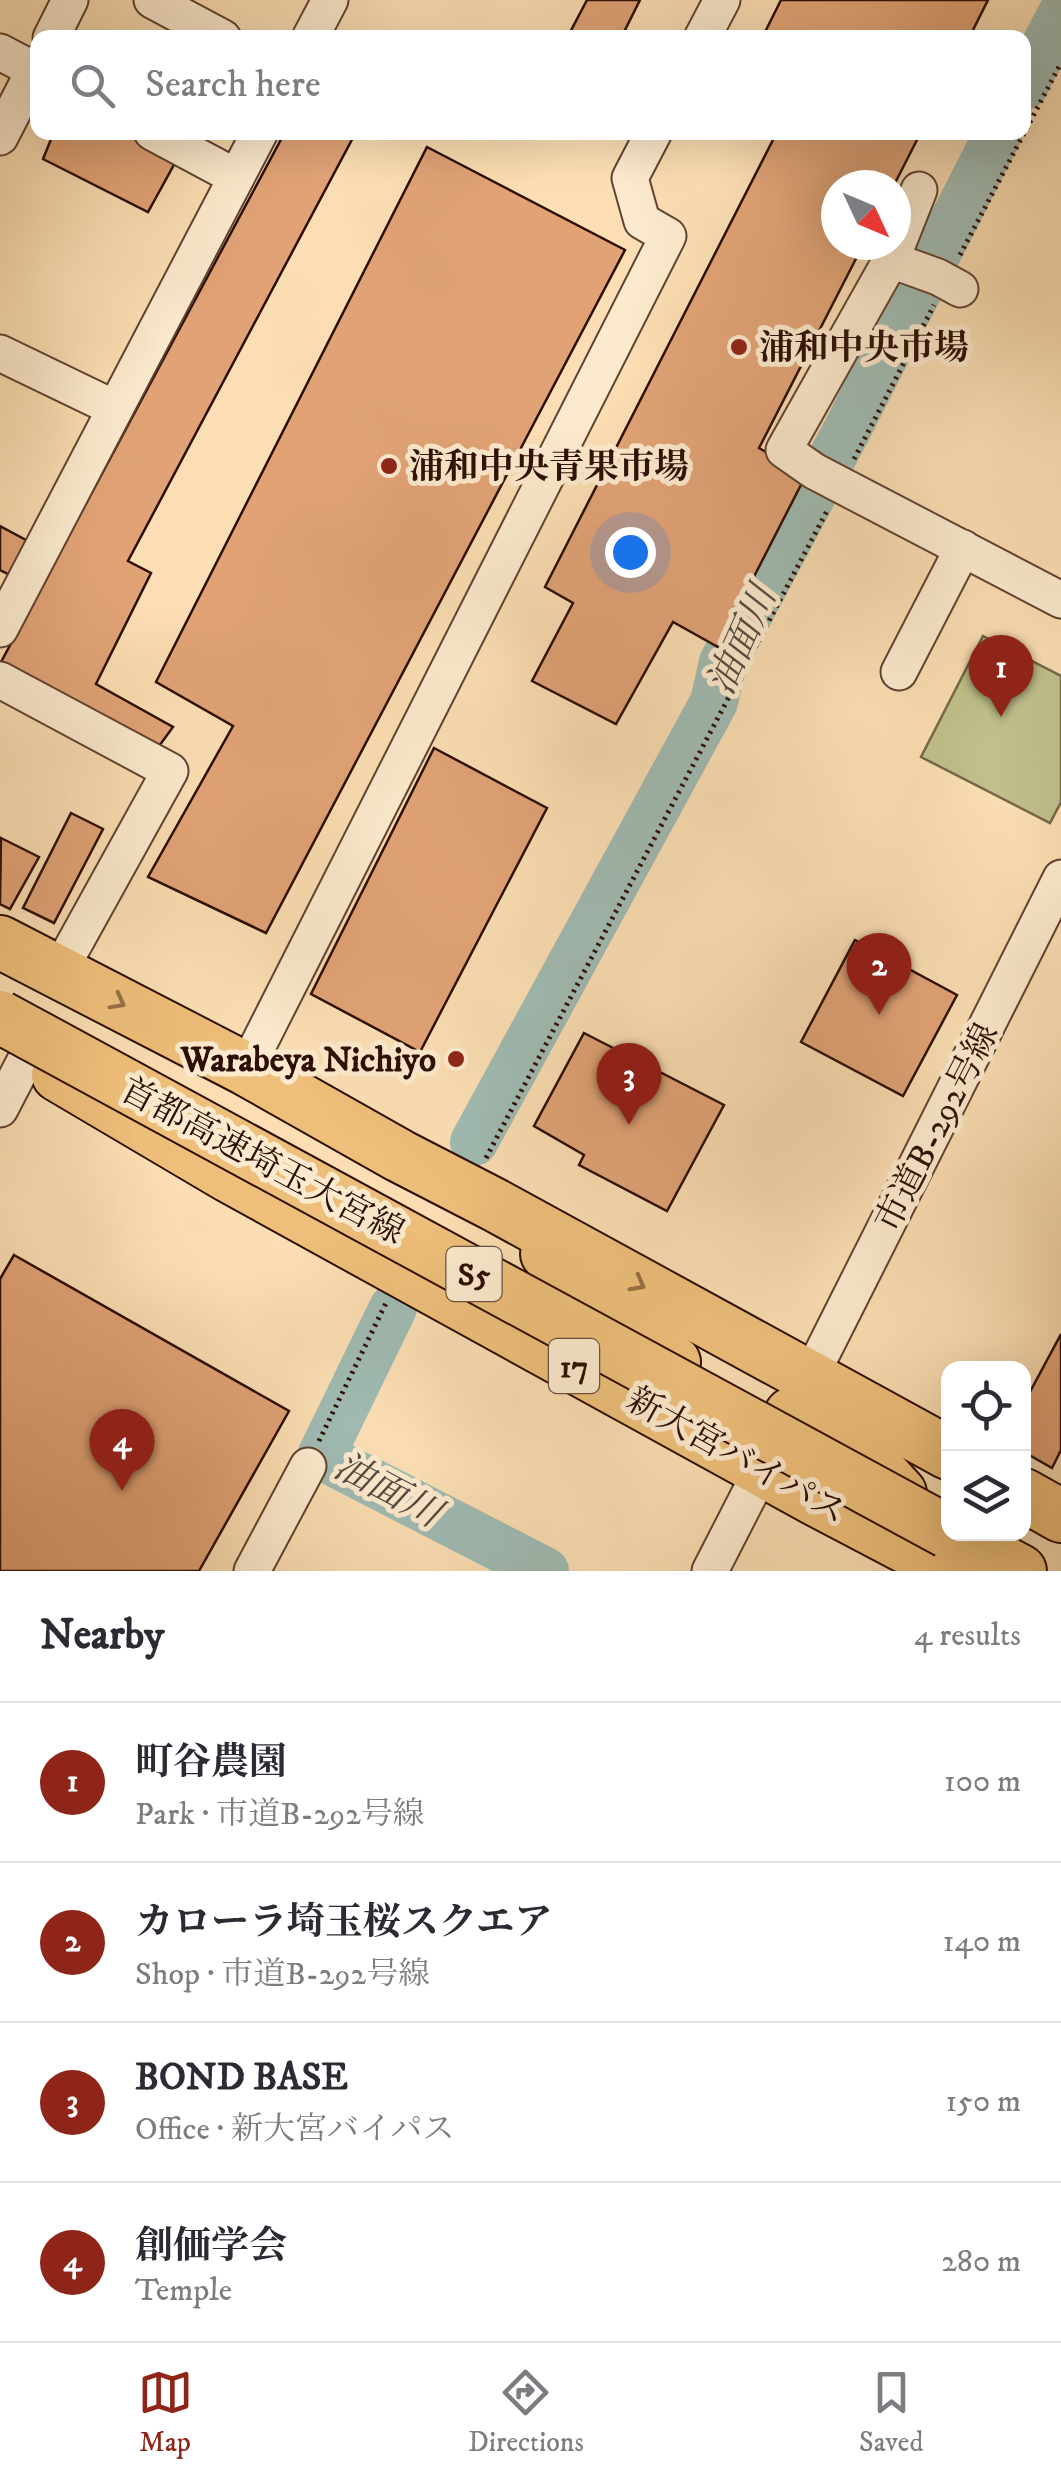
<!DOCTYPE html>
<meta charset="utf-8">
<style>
:root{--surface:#fff;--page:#f2f2f3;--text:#2b2b33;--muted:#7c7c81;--line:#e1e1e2;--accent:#8f2418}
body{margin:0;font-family:"IM FELL DW Pica","Noto Serif JP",serif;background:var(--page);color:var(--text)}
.controls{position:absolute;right:30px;bottom:30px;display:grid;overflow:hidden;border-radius:20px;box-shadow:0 10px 40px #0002}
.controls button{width:90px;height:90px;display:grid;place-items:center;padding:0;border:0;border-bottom:2px solid var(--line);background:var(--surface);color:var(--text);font:50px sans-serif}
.compass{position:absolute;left:821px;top:170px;width:90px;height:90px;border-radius:50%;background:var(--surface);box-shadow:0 10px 40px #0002;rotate:134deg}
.you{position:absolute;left:630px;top:552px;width:35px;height:35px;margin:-25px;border:8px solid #fff;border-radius:50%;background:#1a73e8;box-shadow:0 0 0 15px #1a73e833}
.badge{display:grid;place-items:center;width:65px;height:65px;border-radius:50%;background:var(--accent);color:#fff;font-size:32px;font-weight:700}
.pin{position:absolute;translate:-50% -82px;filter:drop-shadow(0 2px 5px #0008)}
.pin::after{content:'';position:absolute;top:52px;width:35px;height:30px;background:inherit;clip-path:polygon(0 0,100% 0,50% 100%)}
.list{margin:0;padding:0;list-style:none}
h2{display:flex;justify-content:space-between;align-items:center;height:130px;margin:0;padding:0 40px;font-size:42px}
h2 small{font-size:32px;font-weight:400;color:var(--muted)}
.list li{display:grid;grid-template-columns:65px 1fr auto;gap:30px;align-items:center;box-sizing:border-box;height:160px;padding:0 40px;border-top:2px solid var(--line)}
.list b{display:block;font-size:38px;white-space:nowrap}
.list p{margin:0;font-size:32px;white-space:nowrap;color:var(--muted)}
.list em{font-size:32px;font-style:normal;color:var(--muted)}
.icon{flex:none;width:55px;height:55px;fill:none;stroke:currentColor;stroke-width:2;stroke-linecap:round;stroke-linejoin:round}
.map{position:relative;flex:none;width:1061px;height:1571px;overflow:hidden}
.search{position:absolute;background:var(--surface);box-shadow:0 10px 40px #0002;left:30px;right:30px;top:30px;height:110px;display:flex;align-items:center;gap:25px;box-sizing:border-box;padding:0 35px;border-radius:20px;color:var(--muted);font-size:38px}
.sheet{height:770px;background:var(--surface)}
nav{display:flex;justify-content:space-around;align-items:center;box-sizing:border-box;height:140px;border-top:2px solid var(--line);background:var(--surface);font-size:28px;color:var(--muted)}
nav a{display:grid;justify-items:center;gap:5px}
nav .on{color:var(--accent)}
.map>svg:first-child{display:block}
.green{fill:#c0c18c;stroke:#766848;stroke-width:2.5}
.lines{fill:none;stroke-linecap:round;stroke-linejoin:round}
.stream{stroke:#72766d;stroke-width:8}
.river{stroke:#a0bbb3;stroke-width:48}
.building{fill:#e1a376;stroke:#2c0e04;stroke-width:2.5}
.minor-casing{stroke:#604230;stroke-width:39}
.highway-casing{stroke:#2c0e04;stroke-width:56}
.path{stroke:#2c0e04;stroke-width:5;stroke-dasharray:2.5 5;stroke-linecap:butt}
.minor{stroke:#fceace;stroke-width:35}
.highway{stroke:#eebf7a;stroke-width:52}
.highway-bridge-casing{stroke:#2c0e04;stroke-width:56;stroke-linecap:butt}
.highway-bridge{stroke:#eebf7a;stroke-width:52}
.oneway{stroke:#976f45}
.poi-dot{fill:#8f2418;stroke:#fceace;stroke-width:4}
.labels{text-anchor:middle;stroke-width:10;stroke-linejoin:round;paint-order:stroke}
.shield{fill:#fceace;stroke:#6a5041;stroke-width:2.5}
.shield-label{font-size:32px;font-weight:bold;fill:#2c0e04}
.poi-label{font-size:35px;font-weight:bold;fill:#2c0e04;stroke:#fceace;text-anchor:start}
.street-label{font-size:35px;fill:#2c0e04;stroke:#fceace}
.water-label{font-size:38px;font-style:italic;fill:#554b41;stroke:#fceace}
</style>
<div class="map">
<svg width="1061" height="1571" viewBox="0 0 1061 1571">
<rect width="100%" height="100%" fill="#fbdeb3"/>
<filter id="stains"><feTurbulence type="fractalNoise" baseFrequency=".002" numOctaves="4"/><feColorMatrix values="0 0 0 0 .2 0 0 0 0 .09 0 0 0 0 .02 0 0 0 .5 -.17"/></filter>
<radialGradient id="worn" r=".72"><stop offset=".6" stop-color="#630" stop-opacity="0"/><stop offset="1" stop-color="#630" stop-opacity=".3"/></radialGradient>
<path class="green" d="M 983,636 L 1061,676 L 1061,802 L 1050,823 L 921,757 Z"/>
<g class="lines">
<path class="stream" d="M 325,1470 L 329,1461"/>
<g class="river">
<path d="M 1024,86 L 1061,15"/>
<path d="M 474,1142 L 714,702 L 723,662 L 847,430 L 999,132"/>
<path d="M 393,1308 L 321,1456 L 545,1571"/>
</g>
</g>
<g class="building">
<path d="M 587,0 L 640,0 L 621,38 L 567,38 Z"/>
<path d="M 781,0 L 988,0 L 969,38 L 762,38 Z"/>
<path d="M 54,132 L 121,132 L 176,161 L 148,212 L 43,159 Z"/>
<path d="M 285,132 L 356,132 L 128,561 L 151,573 L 96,684 L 173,727 L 157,749 L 0,664 Z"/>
<path d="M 777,132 L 921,132 L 894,185 L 836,185 L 836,245 L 863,245 L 759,448 L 806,475 L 718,647 L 673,622 L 616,724 L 532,681 L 573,603 L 545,587 Z"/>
<path d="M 427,147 L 625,250 L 266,933 L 148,877 L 233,726 L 156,682 Z"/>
<path d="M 0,526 L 26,540 L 10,575 L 0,570 Z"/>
<path d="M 434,748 L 547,808 L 420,1052 L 311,994 Z"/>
<path d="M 71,813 L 103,829 L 54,923 L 23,908 Z"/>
<path d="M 1,838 L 39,857 L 10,909 L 0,904 Z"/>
<path d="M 855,940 L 957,995 L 903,1096 L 801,1042 Z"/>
<path d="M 584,1033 L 724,1105 L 667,1211 L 579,1165 L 584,1155 L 534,1126 Z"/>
<path d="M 14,1255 L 289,1411 L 199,1571 L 0,1571 L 0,1279 Z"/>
<path d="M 1061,1334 L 1061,1450 L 1052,1468 L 1024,1452 L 1024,1403 Z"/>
</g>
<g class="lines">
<g class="minor-casing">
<g id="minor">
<path d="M 152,0 L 223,38"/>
<path d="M 51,38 L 70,0"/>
<path d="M 310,38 L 330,0"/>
<path d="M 702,38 L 722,0"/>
<path d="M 0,52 L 38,72"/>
<path d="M 152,132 L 236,177"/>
<path d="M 0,137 L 38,63"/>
<path d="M 919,190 L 892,258 L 784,450 L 814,471 L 1061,600"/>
<path d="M 891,260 L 938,277 L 960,289"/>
<path d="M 0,353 L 114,408"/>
<path d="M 0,629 L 260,132"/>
<path d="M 899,672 L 963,548"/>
<path d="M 0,680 L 170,771 L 72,948"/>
<path d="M 246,1069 L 668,236 L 642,221 L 630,178 L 654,132"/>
<path d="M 0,1109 L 27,1057"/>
<path d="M 801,1395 L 1061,878"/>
<path d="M 252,1571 L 308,1466"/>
<path d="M 710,1571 L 772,1450"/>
</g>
</g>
<g class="highway-casing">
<g id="highway">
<path d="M 0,942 L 246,1069 L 400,1156 L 495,1205 L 948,1453"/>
<path d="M 58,1075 L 229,1176 L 815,1499 L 952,1571"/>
<path d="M 547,1254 L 620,1325 L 674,1362"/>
<path d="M 791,1414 L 864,1457 L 878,1469 L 900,1493"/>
<path d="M 1024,1495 L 1061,1516"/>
<path d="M 951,1534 L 1020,1571"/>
</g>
</g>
<g class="path">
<path d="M 960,255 L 1061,63"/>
<path d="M 854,459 L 934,305"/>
<path d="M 486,1158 L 828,509"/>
<path d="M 319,1441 L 386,1303"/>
</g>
<use href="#minor" class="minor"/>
<use href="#highway" class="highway"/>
<g class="highway-bridge-casing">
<path id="highway-bridge" d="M 0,1017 L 948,1532"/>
</g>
<use href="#highway-bridge" class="highway-bridge"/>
</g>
<defs><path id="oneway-chevron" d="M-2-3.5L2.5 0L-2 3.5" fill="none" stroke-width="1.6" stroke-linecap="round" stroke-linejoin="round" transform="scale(2.5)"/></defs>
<g class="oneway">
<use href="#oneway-chevron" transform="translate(118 1002) rotate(28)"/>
<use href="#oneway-chevron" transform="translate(638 1284) rotate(29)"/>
</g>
<g class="poi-dot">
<circle cx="739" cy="347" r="10"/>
<circle cx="389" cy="466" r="10"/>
<circle cx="456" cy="1059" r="10"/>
</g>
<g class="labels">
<g class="shield">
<rect x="446.5" y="1247" width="55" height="54" rx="8"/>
<rect x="549" y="1339" width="50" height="54" rx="8"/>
</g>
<g class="shield-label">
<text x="474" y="1285">S5</text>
<text x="574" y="1377">17</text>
</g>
<g class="poi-label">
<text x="759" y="359">浦和中央市場</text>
<text x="409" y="478">浦和中央青果市場</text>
<text x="436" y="1071" text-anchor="end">Warabeya Nichiyo</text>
</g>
<g class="street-label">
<text transform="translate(936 1127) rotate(-63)" y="12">市道B-292号線</text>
<text transform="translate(263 1160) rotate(28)" y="12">首都高速埼玉大宮線</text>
<text transform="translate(737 1455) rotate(29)" y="12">新大宮バイパス</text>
</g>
<g class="water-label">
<text transform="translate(741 640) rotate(-66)" y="13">油面川</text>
<text transform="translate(388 1489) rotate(28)" y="13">油面川</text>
</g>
</g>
<rect width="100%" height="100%" filter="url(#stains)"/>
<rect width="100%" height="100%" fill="url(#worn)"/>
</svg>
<div class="controls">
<button><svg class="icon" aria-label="locate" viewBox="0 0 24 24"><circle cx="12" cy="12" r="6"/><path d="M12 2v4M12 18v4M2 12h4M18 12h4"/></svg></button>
<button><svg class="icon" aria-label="layers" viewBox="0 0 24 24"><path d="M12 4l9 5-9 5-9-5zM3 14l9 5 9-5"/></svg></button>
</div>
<svg class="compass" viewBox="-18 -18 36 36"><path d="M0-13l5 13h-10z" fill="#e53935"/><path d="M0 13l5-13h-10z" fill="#7c7c81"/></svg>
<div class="you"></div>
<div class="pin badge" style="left:1001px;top:717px">1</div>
<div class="pin badge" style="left:879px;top:1015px">2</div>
<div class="pin badge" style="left:629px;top:1125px">3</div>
<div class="pin badge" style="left:122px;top:1491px">4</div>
<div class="search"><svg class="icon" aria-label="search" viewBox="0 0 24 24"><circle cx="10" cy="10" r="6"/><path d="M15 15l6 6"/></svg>Search here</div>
</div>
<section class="sheet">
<h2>Nearby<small>4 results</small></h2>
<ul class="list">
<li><span class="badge">1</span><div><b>町谷農園</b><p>Park · 市道B-292号線</p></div><em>100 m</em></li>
<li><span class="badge">2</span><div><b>カローラ埼玉桜スクエア</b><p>Shop · 市道B-292号線</p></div><em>140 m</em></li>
<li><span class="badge">3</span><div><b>BOND BASE</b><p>Office · 新大宮バイパス</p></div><em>150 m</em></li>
<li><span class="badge">4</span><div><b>創価学会</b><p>Temple</p></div><em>280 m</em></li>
</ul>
</section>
<nav>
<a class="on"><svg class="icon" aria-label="map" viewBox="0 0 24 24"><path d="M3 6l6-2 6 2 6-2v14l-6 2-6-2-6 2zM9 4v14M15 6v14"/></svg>Map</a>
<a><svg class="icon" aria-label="directions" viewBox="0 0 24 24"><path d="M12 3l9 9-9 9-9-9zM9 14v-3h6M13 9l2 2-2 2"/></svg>Directions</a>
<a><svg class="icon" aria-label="saved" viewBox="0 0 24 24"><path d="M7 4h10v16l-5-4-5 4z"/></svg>Saved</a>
</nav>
